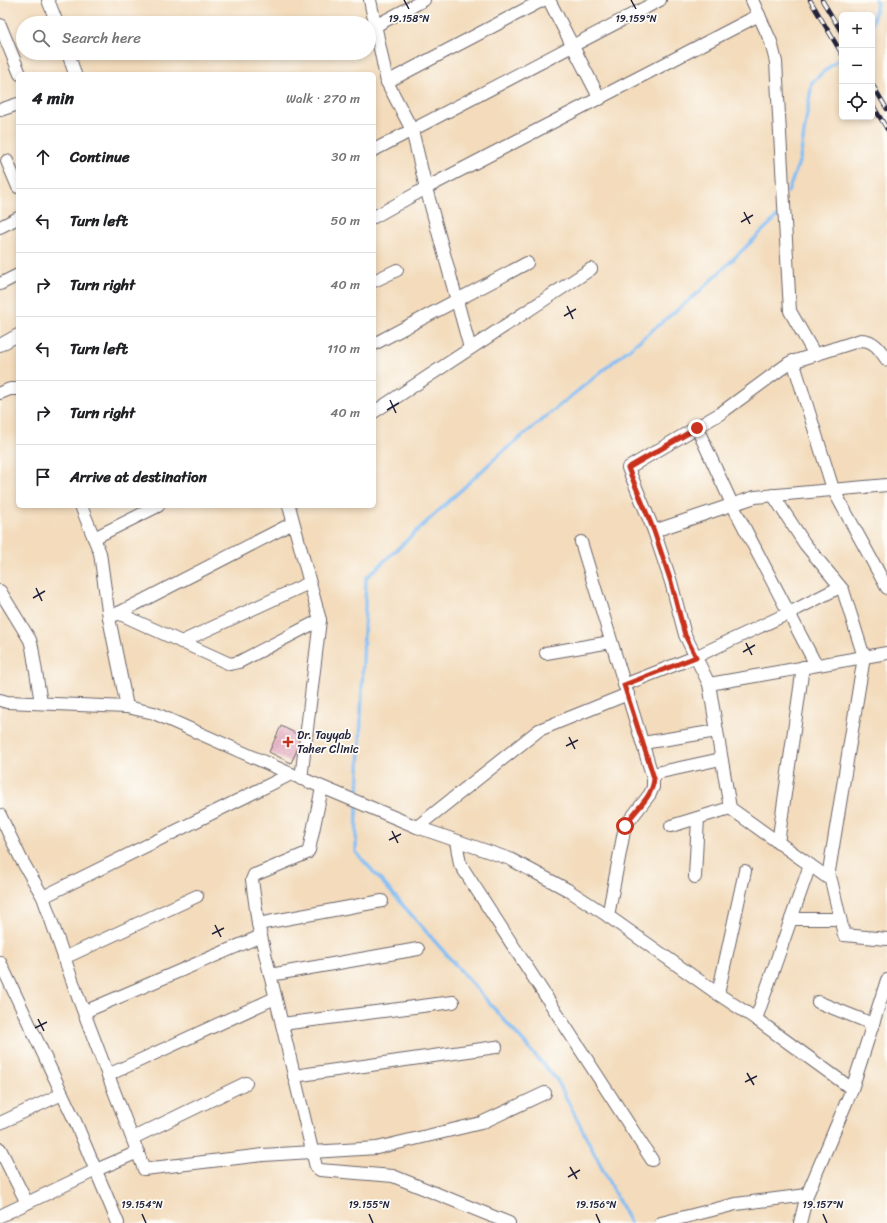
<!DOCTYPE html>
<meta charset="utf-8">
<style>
:root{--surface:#fff;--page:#f6f6f6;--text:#202124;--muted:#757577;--line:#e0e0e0}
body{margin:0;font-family:Sriracha,sans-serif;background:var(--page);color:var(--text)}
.controls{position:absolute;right:12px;top:12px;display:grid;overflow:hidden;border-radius:6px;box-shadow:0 2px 6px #0003}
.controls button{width:36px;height:36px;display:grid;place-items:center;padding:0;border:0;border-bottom:1px solid var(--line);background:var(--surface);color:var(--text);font:20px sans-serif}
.stop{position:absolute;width:12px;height:12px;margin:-9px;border:3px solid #c8321e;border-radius:50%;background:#fff}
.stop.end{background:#c8321e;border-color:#fff;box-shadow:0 1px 4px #0008}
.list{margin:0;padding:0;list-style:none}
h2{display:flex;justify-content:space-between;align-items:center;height:52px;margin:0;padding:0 16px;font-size:17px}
h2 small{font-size:13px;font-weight:400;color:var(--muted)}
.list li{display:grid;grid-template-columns:26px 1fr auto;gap:12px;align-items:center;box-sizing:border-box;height:64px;padding:0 16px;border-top:1px solid var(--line)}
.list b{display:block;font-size:15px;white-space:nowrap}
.list em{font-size:13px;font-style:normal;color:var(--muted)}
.icon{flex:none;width:22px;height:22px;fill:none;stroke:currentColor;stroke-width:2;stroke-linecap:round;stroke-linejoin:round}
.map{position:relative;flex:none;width:887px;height:1223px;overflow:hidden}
.search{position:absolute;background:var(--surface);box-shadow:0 2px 6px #0003;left:16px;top:16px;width:360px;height:44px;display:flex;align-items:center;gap:10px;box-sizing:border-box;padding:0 14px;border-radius:22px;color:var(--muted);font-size:15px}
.panel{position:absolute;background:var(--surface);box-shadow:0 2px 6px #0003;left:16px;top:72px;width:360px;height:436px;border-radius:6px}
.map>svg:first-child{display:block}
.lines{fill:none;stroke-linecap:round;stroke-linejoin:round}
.stream{stroke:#81bdf4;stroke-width:3.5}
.building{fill:url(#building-hatch)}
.minor-casing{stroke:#6b6368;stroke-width:14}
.minor{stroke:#fff;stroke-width:12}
.rail-casing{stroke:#22223b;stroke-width:4.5}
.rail{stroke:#fdfcf7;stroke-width:3;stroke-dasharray:9;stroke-linecap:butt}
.route{stroke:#c8321e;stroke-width:5}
.ticks{fill:none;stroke:#22223b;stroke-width:1.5}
.poi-dot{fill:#c8321e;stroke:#fdfcf7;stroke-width:1.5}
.labels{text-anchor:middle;stroke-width:3.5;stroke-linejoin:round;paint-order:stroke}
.poi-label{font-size:12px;fill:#22223b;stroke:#fdfcf7;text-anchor:start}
.ticks-label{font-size:10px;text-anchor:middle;fill:#22223b;stroke:#fdfcf7;stroke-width:3.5;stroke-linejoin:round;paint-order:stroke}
</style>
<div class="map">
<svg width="887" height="1223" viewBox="0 0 887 1223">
<defs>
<pattern id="building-hatch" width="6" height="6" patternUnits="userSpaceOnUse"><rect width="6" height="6" fill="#e095b3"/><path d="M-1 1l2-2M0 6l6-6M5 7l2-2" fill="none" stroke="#b57993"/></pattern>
</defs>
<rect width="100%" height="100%" fill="#fdfcf7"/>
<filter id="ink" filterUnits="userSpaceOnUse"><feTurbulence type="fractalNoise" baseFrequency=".025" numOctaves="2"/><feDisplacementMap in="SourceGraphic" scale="8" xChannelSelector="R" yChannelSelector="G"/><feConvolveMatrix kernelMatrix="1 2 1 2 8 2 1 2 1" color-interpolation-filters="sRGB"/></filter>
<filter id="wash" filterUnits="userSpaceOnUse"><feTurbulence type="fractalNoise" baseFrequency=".012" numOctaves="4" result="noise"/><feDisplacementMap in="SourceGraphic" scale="16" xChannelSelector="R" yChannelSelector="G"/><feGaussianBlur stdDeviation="0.9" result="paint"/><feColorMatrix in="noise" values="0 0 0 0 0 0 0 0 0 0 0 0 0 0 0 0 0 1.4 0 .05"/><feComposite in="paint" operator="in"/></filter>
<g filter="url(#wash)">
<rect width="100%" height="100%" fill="#f3dbbb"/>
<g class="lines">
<g class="stream">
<path d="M 872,25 L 877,3 L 875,0"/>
<path d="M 788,192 L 800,159 L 812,82 L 842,56"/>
<path d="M 358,799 L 366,578 L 500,454 L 698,293 L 780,214 L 781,211"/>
<path d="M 357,805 L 356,852 L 557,1080 L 630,1223"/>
</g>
</g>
<g id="blocks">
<path class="building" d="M 281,726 L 303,737 L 291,763 L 269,752 Z"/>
</g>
</g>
<g filter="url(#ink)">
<use href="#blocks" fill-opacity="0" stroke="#6b6368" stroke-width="1"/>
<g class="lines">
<g class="minor-casing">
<g id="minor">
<path d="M 48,0 L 57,23"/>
<path d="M 370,0 L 387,82 L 412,130 L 426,188 L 374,217"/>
<path d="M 549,0 L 600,99"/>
<path d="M 752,0 L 771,42 L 776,62 L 790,311 L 815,355"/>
<path d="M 0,25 L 20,74"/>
<path d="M 375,26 L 424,0"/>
<path d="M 68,53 L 75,74"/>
<path d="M 387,82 L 543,0"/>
<path d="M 0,110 L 18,104"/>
<path d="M 374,150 L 660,0"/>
<path d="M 7,161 L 18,187"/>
<path d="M 0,227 L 18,218"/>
<path d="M 374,281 L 397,270"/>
<path d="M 0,284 L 18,275"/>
<path d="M 374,344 L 527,263"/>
<path d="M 0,345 L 18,335"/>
<path d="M 470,348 L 426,188 L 759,15"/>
<path d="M 793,361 L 833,489 L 887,588"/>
<path d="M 0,393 L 10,389 L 18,389"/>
<path d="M 374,412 L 591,269"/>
<path d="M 697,428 L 732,504 L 816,665"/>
<path d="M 773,495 L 805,544 L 843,590 L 864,657 L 828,877"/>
<path d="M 81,506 L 100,553 L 109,618 L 127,707"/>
<path d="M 289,506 L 320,620 L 301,779"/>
<path d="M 654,531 L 628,468 L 721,413 L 789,363 L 861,340 C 874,340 880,350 887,360"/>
<path d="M 94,538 L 158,506"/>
<path d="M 581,542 L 653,778 L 653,787 L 650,794 L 625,826 L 608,916"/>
<path d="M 0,591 L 30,640 L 32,647 L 41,703"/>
<path d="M 118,613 L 230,664 L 239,662 L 320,620"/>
<path d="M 109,618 L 293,523"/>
<path d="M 181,642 L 309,583"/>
<path d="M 546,653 L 611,642"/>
<path d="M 887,653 L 709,684 L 730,808 L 831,880 L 844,935 L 887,939"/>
<path d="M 709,684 L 685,635 L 671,582 L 654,531 L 755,497 L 887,485"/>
<path d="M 624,685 L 695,657 L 789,613 L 840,587"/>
<path d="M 0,700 L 7,702 L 127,707 L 154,713 L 291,774 L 417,827 L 510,859 L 568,890 L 608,916 L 718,994 L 756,1019 L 852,1089 L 807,1195 L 800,1223"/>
<path d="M 643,743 L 717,731"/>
<path d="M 652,774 L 721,759"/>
<path d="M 322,788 L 309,850 L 307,853 L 257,874 L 254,875 L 252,880 L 258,924 L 316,1167 L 320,1170 L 393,1176 L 509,1223"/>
<path d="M 0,815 L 21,859 L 43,897 L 78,997 L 144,1169 L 263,1155 L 377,1148 L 481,1123 L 545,1093"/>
<path d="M 671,826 L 730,808"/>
<path d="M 417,827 L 539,730 L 628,694"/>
<path d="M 456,841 L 460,864 L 652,1160"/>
<path d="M 778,843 L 803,667"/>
<path d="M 695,877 L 698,818"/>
<path d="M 43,897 L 291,774"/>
<path d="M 791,919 L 840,919"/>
<path d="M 258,924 L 382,901"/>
<path d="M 64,958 L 197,896"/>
<path d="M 0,962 L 75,1121 L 118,1223"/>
<path d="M 270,975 L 418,949"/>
<path d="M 718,994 L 745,871"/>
<path d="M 818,1002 L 873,1024"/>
<path d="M 84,1012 L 261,936"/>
<path d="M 756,1019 L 810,865"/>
<path d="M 282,1024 L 453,1002"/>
<path d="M 108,1075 L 275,998"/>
<path d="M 294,1076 L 496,1047"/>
<path d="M 852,1089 L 887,980"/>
<path d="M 0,1123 L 62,1094"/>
<path d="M 133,1138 L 246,1083"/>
<path d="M 0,1149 L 27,1203"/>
<path d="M 0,1216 L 96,1170 L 138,1152"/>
<path d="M 661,1223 L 736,1204 L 807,1195"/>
</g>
</g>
<use href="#minor" class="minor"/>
<g class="rail-casing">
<g id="rail">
<path d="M 810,0 L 842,54"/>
<path d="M 822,0 L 842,33"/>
<path d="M 872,84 L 887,109"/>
<path d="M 872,104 L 887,129"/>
</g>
</g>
<use href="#rail" class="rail"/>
</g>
</g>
<g class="lines" filter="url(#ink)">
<path class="route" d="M 625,826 C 634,810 653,798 654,778 L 624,685 L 696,657 L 685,635 L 671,582 L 654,531 L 628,468 L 697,428"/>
</g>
<path class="ticks" d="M 404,0 L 409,9M 631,0 L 636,9M 744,212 L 750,224M 741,222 L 753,215M 567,306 L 573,319M 564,316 L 576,309M 390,400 L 396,413M 387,410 L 399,403M 36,588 L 42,601M 33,598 L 45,591M 746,643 L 752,655M 743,652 L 755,645M 569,737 L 575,749M 566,746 L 578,740M 392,831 L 398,843M 389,840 L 401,834M 215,925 L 221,937M 212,934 L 224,928M 38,1019 L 44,1031M 35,1028 L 47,1022M 747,1073 L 754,1085M 745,1082 L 757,1076M 570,1167 L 577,1179M 568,1177 L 580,1170M 142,1214 L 146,1223M 369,1214 L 373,1223M 596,1214 L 600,1223M 823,1214 L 827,1223"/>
<path class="poi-dot" d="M286 736h4v4h4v4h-4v4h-4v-4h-4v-4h4z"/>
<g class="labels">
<g class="poi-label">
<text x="297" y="739">Dr. Tayyab<tspan x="297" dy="14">Taher Clinic</tspan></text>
</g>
</g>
<g class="ticks-label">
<text x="409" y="22">19.158°N</text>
<text x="636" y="22">19.159°N</text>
<text x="142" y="1208">19.154°N</text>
<text x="369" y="1208">19.155°N</text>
<text x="596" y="1208">19.156°N</text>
<text x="823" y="1208">19.157°N</text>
</g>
</svg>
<div class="controls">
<button>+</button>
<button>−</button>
<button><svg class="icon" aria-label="locate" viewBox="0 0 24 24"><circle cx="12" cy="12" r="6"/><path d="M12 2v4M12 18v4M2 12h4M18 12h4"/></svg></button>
</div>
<div class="stop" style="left:625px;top:826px"></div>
<div class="stop end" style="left:697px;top:428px"></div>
<div class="search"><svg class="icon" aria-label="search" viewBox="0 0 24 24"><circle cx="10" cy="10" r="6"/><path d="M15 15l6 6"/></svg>Search here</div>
<section class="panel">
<h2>4 min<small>Walk · 270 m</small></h2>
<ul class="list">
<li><svg class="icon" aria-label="ahead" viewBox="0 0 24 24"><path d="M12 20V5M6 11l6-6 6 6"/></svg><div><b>Continue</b></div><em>30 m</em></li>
<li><svg class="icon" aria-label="left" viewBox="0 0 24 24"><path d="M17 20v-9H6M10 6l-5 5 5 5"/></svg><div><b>Turn left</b></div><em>50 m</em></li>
<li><svg class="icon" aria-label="right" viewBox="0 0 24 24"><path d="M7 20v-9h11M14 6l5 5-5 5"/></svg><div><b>Turn right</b></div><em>40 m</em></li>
<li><svg class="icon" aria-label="left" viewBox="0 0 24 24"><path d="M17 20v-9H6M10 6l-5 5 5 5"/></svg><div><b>Turn left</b></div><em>110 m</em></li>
<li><svg class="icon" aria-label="right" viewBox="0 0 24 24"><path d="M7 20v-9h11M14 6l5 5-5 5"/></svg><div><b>Turn right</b></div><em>40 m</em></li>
<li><svg class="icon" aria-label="arrive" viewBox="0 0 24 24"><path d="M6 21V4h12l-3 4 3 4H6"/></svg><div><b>Arrive at destination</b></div></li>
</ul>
</section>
</div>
